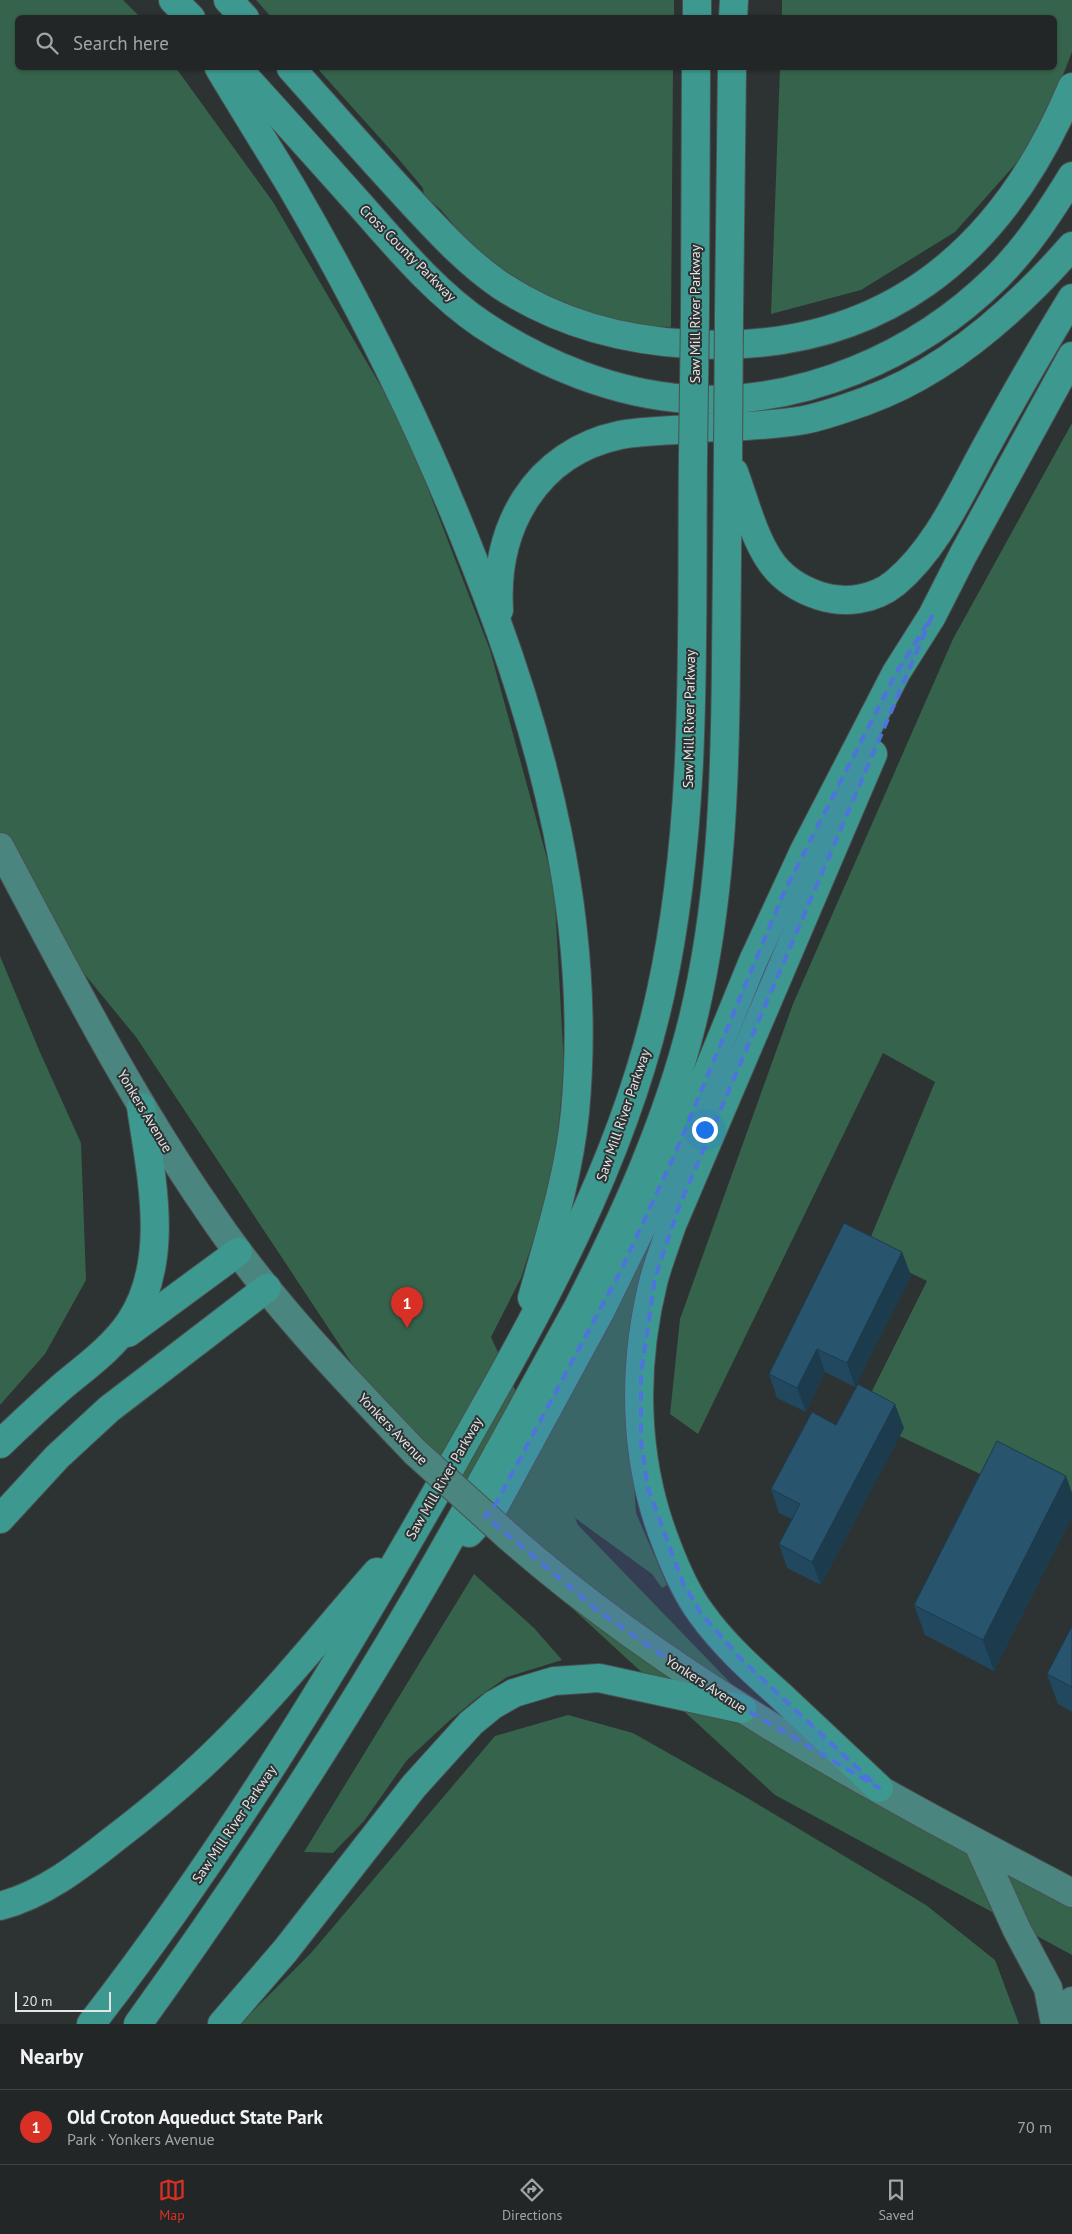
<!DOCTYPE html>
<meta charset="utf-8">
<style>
:root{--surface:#222626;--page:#2e3232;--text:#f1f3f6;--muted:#a2a5a7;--line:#3f4343;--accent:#d93025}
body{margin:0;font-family:"PT Sans",sans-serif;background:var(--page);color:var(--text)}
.scale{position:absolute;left:15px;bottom:12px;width:96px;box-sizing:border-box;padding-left:5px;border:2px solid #e3e5e6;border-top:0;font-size:14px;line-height:18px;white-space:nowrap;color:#e3e5e6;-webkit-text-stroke:4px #2d3233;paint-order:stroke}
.you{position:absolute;left:704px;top:1129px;width:18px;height:18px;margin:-12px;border:4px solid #fff;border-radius:50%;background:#1a73e8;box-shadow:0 0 0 8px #1a73e833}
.badge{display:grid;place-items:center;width:32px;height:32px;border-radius:50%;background:var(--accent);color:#fff;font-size:16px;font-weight:700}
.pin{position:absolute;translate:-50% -41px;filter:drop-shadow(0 1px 2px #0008)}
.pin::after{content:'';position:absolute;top:26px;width:18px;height:15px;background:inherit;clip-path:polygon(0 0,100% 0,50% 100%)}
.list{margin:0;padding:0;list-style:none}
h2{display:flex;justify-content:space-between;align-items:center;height:65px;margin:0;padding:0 20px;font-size:21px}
h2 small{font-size:16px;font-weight:400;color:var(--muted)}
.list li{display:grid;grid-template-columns:32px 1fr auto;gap:15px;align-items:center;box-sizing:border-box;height:75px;padding:0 20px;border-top:1px solid var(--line)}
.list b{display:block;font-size:19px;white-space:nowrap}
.list p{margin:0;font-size:16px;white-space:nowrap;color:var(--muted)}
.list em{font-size:16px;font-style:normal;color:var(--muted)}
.icon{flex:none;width:28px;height:28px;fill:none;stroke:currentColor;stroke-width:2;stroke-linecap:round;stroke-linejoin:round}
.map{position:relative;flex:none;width:1072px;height:2024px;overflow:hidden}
.search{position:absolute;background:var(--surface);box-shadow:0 1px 4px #0004;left:15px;right:15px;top:15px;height:55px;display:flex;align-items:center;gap:12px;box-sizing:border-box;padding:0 18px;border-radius:8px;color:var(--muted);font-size:19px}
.sheet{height:140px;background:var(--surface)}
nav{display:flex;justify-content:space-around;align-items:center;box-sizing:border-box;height:70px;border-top:1px solid var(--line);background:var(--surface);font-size:14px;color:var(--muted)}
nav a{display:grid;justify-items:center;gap:2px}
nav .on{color:var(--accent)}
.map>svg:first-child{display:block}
.green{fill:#36634c}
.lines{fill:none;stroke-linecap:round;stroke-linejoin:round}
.major-casing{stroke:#4b4f50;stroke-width:30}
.highway-casing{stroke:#4b4f50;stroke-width:30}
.major{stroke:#4b857f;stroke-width:28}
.highway{stroke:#3d998f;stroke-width:28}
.major-bridge-casing{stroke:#4b4f50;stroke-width:30;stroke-linecap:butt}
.highway-bridge-casing{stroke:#4b4f50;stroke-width:30;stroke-linecap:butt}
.major-bridge{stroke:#4b857f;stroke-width:28}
.highway-bridge{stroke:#3d998f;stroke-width:28}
.wall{fill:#22485f}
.shaded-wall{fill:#1c3b4d}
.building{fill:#28546e;stroke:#1c3b4d}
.marked{fill:#4e74dc;fill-opacity:0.2;stroke:#4e74dc;stroke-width:4;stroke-dasharray:10 6;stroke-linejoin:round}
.labels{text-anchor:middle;stroke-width:4;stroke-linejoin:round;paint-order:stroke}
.street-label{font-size:14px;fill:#e3e5e6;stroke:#2d3233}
</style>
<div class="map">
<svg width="1072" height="2024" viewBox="0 0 1072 2024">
<rect width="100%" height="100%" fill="#2d3233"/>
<g class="green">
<path d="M 0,0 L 123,0 L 140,17 L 18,18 L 18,68 L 176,68 L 273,202 L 403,424 L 490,650 L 554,884 L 564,1066 L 554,1176 L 521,1278 L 491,1337 L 539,1442 L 676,1187 L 635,1302 L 628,1402 L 636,1513 L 667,1585 L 662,1588 L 652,1574 L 575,1518 L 578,1525 L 771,1725 L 1072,1885 L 1072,1955 L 775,1795 L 423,1471 L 136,1037 L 0,871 Z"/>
<path d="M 256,0 L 674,0 L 674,17 L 272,18 Z"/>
<path d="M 782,0 L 1072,0 L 1072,52 L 1050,108 L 1019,160 L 955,232 L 861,290 L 771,314 L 780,68 L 1054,68 L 1054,18 L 782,17 Z"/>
<path d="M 317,68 L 673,68 L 671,327 L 625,326 L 554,301 L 479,255 L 441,210 L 424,196 L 423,188 L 396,156 Z"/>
<path d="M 1072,423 L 1072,1517 L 859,1417 L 927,1281 L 865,1251 L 935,1082 L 883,1053 L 698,1434 L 670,1414 L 680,1319 L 793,1004 L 953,639 Z"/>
<path d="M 0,956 L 39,1050 L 81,1143 L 86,1280 L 45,1354 L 0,1405 Z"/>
<path d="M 474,1574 L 534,1628 L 562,1660 L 507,1677 L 477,1698 L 449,1721 L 407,1760 L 364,1821 L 333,1853 L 304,1852 Z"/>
<path d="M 568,1715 L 633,1733 L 744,1796 L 926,1905 L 995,1960 L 1019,2024 L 240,2024 L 311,1953 L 495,1736 Z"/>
</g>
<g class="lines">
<g class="major-casing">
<g id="major">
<path d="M 0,847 C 66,971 129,1095 209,1211 C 268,1299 342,1376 415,1452"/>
<path d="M 509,1537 C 676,1684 876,1790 1072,1893"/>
<path d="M 978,1844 L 1017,1930 L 1048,1988 L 1055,2024"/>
<path d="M 1069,2024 L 1072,2001"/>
</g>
</g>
<g class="highway-casing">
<g id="highway">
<path d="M 173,0 L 191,18"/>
<path d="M 228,0 L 245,18"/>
<path d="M 697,18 L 697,0"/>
<path d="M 733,18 L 734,0"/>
<path d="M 219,68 C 242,107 267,146 291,186 C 361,306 423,431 473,559 C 543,735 593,922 575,1112 C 569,1175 549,1238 532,1298"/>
<path d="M 237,68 C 279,114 321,161 363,208 C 399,249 438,295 483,325 C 544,365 615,394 688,399 C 802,406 917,356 997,277 C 1027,247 1050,212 1072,176"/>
<path d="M 291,68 C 332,114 373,161 415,206 C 441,234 468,263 500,285 C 558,323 620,340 689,344 C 878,355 1001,257 1072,87"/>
<path d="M 695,313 L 696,68"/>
<path d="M 729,314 L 732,68"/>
<path d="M 734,472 C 744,499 753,535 769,559 C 781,578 799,589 820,596 C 845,604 874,600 895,583 C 937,548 961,492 987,445 C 1014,396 1042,347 1072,298"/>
<path d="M 499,610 C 494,528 535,453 620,435 C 642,431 665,431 688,429 C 726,426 766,427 804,420 C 825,416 846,408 866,401 C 947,372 1016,310 1072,246"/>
<path d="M 873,754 L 672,1225 C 666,1243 659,1261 654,1279 C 632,1366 633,1459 666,1543 C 675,1567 686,1593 701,1613 C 723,1644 752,1670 780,1695 C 813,1726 846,1757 879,1788"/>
<path d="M 128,1333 L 238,1252"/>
<path d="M 0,1444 C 21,1424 42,1404 64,1385 C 87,1366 113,1347 130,1322 C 171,1260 151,1176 141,1107"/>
<path d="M 0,1519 L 57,1457 L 109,1409 L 267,1288"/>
<path d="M 469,1533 L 495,1505 L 601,1310 L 657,1196 L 753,961 L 804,851 L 896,673 L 932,616 L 963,555 L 1072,356"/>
<path d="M 0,1906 C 43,1895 80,1866 114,1839 C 152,1810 189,1779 223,1745 C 278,1691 326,1630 377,1572"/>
<path d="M 91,2024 C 224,1853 337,1667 444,1479 C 532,1324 623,1168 661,991 C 699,815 691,635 693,456"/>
<path d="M 138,2024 C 238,1885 333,1741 419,1593 C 474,1499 525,1403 577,1309 C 624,1217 667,1123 692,1023 C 721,905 725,785 726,664 C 727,595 727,526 728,456"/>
<path d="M 222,2024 L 285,1951 L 414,1786 L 471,1723 L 493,1705 L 514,1693 L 554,1681 L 599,1678 L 742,1709"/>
</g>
</g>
<use href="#major" class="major"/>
<use href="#highway" class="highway"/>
<g class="major-bridge-casing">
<path id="major-bridge" d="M 415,1452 L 509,1537"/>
</g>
<g class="highway-bridge-casing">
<g id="highway-bridge">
<path d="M 693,456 L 695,313"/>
<path d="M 728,456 L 729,314"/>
</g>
</g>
<use href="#major-bridge" class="major-bridge"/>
<use href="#highway-bridge" class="highway-bridge"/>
</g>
<g class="wall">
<path d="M 902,1252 L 911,1276 L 855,1387 L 825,1372 L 806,1412 L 777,1398 L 769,1374 Z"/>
<path d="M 836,1425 L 904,1428 L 821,1585 L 787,1568 L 779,1544 L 792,1519 L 779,1513 L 771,1489 Z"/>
<path d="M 1072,1493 L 1072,1517 L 994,1671 L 925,1635 L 914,1605 Z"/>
<path d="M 1072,1626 L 1072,1712 L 1058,1704 L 1047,1674 Z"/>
</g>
<g class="shaded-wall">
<path d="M 902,1252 L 911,1276 L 855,1387 L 847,1363 Z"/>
<path d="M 817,1349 L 825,1372 L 806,1412 L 797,1388 Z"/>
<path d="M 895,1404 L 904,1428 L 821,1585 L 812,1562 Z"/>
<path d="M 1066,1476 L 1072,1493 L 1072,1517 L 994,1671 L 983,1640 Z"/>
</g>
<g class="building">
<path d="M 844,1223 L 902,1252 L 847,1363 L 817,1349 L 797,1388 L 769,1374 Z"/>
<path d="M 858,1384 L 895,1404 L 812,1562 L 779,1544 L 800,1504 L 771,1489 L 812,1412 L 836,1425 Z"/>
<path d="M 997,1441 L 1066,1476 L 983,1640 L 914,1605 Z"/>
<path d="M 1072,1626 L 1072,1687 L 1047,1674 Z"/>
</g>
<path class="marked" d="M 932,616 L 679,1207 L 655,1278 L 641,1375 L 641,1442 L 648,1488 L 683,1583 L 701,1613 L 740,1658 L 879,1788 L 709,1688 L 598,1611 L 485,1516 L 495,1505 L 620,1272 L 674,1156 L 784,892 L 896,673 Z"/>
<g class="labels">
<g class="street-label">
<text transform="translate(408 253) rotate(45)" y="5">Cross County Parkway</text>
<text transform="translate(695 314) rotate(-90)" y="5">Saw Mill River Parkway</text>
<text transform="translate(689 719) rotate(-89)" y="5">Saw Mill River Parkway</text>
<text transform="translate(145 1111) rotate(59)" y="5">Yonkers Avenue</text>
<text transform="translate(623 1115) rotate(-71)" y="5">Saw Mill River Parkway</text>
<text transform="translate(393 1429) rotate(46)" y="5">Yonkers Avenue</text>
<text transform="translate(444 1478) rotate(-60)" y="5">Saw Mill River Parkway</text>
<text transform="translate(706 1684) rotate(33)" y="5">Yonkers Avenue</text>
<text transform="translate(234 1824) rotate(-56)" y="5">Saw Mill River Parkway</text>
</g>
</g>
</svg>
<div class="scale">20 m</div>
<div class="you"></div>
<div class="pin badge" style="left:407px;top:1328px">1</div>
<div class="search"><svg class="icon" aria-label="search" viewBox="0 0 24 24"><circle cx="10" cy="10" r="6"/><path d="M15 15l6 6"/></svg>Search here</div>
</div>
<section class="sheet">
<h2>Nearby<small></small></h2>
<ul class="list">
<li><span class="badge">1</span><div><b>Old Croton Aqueduct State Park</b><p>Park · Yonkers Avenue</p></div><em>70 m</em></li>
</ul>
</section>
<nav>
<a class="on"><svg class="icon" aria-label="map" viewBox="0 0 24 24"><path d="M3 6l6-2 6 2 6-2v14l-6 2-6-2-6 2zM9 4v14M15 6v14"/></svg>Map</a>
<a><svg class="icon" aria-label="directions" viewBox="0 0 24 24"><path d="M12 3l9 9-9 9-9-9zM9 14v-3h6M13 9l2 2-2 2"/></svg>Directions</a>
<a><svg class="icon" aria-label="saved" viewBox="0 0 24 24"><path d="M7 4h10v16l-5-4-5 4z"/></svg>Saved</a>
</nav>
